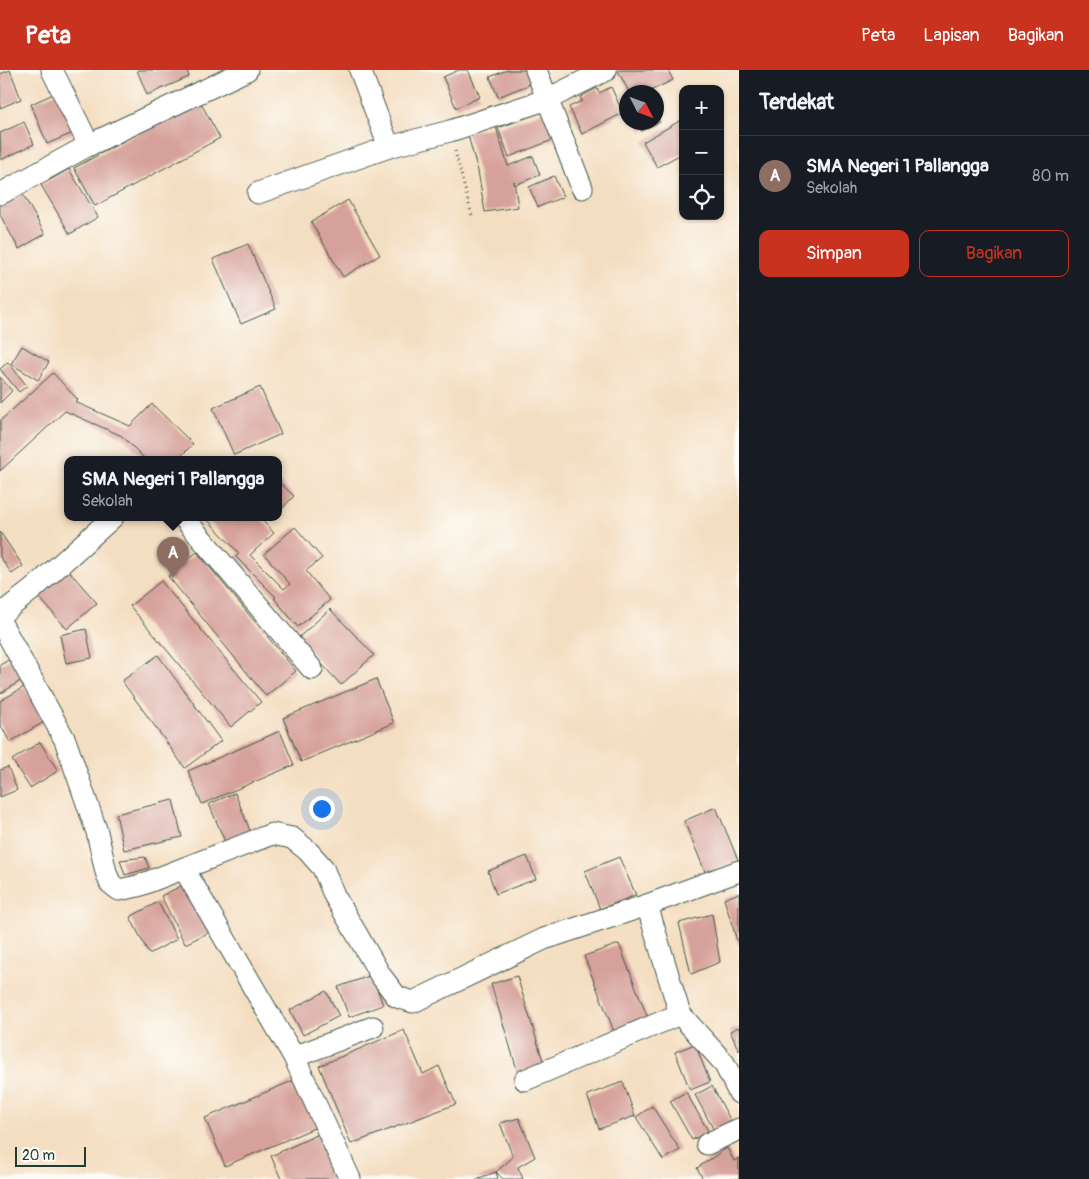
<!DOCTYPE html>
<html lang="id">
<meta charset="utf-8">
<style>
:root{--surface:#171b24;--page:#242831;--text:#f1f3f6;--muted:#9ea1a6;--line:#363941;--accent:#c8321e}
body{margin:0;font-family:Pangolin,sans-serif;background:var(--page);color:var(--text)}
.controls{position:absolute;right:15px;top:15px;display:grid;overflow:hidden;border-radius:10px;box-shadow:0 1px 4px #0004}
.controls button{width:45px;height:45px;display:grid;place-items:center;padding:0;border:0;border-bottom:1px solid var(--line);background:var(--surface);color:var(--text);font:25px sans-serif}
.compass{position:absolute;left:619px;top:15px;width:45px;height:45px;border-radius:50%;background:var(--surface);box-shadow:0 1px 4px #0004;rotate:132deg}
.scale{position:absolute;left:15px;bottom:12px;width:71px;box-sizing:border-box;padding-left:5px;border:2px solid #1f3d34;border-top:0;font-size:14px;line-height:18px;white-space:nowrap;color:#1f3d34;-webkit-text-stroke:4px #fdfcf7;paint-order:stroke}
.you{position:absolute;left:321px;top:738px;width:18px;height:18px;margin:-12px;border:4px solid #fff;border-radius:50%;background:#1a73e8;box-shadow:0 0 0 8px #1a73e833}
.badge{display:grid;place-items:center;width:32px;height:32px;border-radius:50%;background:var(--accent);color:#fff;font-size:16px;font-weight:700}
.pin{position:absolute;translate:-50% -41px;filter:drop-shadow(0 1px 2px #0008)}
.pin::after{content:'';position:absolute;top:26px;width:18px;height:15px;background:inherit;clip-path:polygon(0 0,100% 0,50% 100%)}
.popup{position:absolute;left:64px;top:386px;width:218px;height:65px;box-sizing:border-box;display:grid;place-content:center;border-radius:10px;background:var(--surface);filter:drop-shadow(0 1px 4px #0005);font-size:16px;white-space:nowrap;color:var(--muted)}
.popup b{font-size:19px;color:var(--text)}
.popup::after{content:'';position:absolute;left:50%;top:100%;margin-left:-10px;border:10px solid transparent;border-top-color:var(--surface)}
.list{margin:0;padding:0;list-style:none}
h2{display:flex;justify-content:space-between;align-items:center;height:65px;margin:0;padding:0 20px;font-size:21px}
h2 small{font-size:16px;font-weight:400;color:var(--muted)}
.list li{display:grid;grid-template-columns:32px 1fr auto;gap:15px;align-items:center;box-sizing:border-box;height:80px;padding:0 20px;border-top:1px solid var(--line)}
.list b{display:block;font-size:19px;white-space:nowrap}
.list p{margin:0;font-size:16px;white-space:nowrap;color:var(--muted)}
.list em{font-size:16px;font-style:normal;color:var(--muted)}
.actions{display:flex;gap:10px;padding:15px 20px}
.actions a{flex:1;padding:11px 0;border:1px solid var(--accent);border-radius:10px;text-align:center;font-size:18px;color:var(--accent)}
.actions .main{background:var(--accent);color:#fff}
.icon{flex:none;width:28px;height:28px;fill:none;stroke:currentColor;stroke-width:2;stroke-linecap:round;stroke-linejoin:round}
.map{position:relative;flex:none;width:739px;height:1109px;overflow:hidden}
header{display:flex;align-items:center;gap:30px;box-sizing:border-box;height:70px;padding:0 25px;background:var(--accent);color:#fff}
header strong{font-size:24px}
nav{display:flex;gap:28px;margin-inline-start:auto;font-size:18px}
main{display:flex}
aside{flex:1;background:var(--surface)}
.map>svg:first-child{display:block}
.building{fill:#d6a19a}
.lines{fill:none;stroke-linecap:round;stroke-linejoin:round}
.street-casing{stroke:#3f5549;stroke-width:23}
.path{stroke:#3f5549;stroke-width:3;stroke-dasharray:1 4;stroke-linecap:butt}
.street{stroke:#fff;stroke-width:21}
</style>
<header>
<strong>Peta</strong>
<nav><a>Peta</a><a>Lapisan</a><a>Bagikan</a></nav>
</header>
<main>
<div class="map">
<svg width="739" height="1109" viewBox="0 0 739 1109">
<rect width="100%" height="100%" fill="#fdfcf7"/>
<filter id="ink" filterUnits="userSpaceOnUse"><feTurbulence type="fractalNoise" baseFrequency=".02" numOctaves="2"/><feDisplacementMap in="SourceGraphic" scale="10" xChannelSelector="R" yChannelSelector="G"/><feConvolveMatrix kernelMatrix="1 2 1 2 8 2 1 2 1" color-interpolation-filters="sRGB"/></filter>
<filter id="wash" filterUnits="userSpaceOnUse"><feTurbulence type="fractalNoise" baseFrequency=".0096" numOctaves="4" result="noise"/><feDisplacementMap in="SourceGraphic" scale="20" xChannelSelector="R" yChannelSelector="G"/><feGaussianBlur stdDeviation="1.12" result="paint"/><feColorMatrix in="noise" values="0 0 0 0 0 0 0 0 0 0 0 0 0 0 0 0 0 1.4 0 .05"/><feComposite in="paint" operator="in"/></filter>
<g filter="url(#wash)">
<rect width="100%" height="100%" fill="#f4dec1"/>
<g id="blocks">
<g class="building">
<path d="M 10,0 L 21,29 L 0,38 L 0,4 Z"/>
<path d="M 137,0 L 187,0 L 189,7 L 147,25 Z"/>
<path d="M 459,0 L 468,0 L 480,27 L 456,38 L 443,7 Z"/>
<path d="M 507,0 L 528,0 L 533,13 L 498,27 L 490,7 Z"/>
<path d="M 620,0 L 668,0 L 673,10 L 648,22 L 629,22 L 618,1 Z"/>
<path d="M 611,17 L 623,43 L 582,64 L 569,37 L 582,31 L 580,27 L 597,18 L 599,23 Z"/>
<path d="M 58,22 L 75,62 L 47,74 L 31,34 Z"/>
<path d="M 199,30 L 220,68 L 95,136 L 74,98 Z"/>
<path d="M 545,41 L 555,69 L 509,87 L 498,58 Z"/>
<path d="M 656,47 L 660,52 L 641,61 L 638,52 L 656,52 Z"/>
<path d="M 683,49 L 683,83 L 657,97 L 643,72 Z"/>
<path d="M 24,52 L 34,74 L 1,90 L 0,63 Z"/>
<path d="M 496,57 L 508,96 L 533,86 L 540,105 L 515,115 L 514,111 L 518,137 L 485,142 L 478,101 L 467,62 Z"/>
<path d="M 69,99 L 98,147 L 70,164 L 41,115 Z"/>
<path d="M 554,106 L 563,127 L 538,137 L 529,117 Z"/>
<path d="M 21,121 L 45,164 L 19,179 L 0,145 L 0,133 Z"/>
<path d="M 348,130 L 380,185 L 343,207 L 311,152 Z"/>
<path d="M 248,174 L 276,239 L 241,254 L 213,189 Z"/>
<path d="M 22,276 L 49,292 L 38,310 L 11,294 Z"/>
<path d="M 8,292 L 27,316 L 19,322 L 0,299 Z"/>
<path d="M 53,303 L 78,330 L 75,332 L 130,356 L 152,334 L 193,374 L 178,389 L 145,389 L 122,366 L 65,341 L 0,401 L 0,351 Z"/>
<path d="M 0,307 L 12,321 L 0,333 Z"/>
<path d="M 260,317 L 281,364 L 234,385 L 213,338 Z"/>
<path d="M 278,411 L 294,426 L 278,443 Z"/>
<path d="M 205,447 L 259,447 L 274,463 L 250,485 L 284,519 L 290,514 L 264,484 L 295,457 L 322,488 L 306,501 L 330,530 L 298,557 L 274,528 L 276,527 L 236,487 L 239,483 Z"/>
<path d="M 0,462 L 23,496 L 12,504 L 0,487 Z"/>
<path d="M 197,482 L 296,601 L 266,626 L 168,506 Z"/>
<path d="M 68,500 L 97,533 L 67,559 L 38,526 Z"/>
<path d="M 161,511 L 261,632 L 231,657 L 130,536 Z"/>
<path d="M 330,539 L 374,585 L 341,615 L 298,568 Z"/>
<path d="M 86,559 L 92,588 L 66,593 L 60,565 Z"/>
<path d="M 158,585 L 221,671 L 185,698 L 122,611 Z"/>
<path d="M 12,588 L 25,608 L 0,624 L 0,595 Z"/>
<path d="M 376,609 L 394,653 L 301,692 L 283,648 Z"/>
<path d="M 24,617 L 44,652 L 10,672 L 0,654 L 0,631 Z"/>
<path d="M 280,661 L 294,695 L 202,734 L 188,701 Z"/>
<path d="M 40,672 L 58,701 L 30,718 L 12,690 Z"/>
<path d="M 8,697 L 17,720 L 0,727 L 0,700 Z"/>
<path d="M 235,723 L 251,763 L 226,774 L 209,734 Z"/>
<path d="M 173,730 L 182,767 L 124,780 L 116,744 Z"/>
<path d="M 716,737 L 738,790 L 706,804 L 684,751 Z"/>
<path d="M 527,786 L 536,809 L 496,824 L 488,801 Z"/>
<path d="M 145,787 L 149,798 L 125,805 L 120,790 Z"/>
<path d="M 619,787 L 636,825 L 600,839 L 585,801 Z"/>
<path d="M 185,814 L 210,862 L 185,874 L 161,826 Z"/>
<path d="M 739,823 L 739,877 L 724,829 Z"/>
<path d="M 158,832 L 177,869 L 149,884 L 130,847 Z"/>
<path d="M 712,844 L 720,892 L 691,904 L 679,853 Z"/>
<path d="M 619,874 L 649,951 L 615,964 L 584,886 Z"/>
<path d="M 372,905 L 383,935 L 349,947 L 338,917 Z"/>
<path d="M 517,906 L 545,997 L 519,1006 L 491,914 Z"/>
<path d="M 326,921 L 339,946 L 303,965 L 290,940 Z"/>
<path d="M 739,957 L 739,981 L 730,961 Z"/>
<path d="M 404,960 L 423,1004 L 439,996 L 456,1034 L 351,1074 L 319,996 Z"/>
<path d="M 695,974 L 710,1012 L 690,1020 L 675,982 Z"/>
<path d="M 299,1008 L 319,1056 L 225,1096 L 205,1048 Z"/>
<path d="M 623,1012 L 635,1046 L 599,1059 L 587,1025 Z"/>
<path d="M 712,1016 L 734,1057 L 717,1066 L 695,1025 Z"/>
<path d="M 686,1022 L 708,1061 L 692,1070 L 670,1031 Z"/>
<path d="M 652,1036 L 680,1080 L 663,1090 L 636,1047 Z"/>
<path d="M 519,1048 L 535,1087 L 518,1097 L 523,1109 L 503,1109 L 496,1102 L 513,1087 L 500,1053 Z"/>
<path d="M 323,1062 L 345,1109 L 281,1109 L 271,1086 Z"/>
<path d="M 727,1078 L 734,1091 L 739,1088 L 739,1109 L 703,1109 L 697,1098 Z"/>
<path d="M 496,1102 L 498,1109 L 476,1109 Z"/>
</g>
</g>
</g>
<g filter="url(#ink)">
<use href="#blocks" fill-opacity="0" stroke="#3f5549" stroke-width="1"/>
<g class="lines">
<g class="street-casing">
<g id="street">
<path d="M 360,0 L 389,77"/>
<path d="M 536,0 L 582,118"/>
<path d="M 89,75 L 247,0"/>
<path d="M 258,123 L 389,77 L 450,61 L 548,29 L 606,0"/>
<path d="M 0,124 L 89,75 L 52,0"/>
<path d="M 183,447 L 312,599"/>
<path d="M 0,545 L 33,519 L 113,447"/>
<path d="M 0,551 L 65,670 L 97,762 L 106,802 L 110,813 L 119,820 L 138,816 L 272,764 L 292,768 L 307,780 L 323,798 L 334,825 L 381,906 L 397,927 L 413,932 L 544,869 L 647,835"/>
<path d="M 184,799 L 294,987 L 350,1109"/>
<path d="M 739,801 L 647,835 L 680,944 L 724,993 L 739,1023"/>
<path d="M 294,987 L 373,957"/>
<path d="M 525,1010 L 680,944"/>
<path d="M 707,1074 L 739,1059"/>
</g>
</g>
<path class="path" d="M 455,81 L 472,146"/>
<use href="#street" class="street"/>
</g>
</g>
</svg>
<div class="controls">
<button>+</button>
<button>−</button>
<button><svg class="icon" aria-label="locate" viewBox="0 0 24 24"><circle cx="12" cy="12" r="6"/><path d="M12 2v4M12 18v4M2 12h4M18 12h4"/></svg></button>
</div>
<svg class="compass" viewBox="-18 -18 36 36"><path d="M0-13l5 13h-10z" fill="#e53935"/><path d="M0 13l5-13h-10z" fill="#9ea1a6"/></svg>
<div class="scale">20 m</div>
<div class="you"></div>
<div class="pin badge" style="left:173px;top:508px;background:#8d6e63">A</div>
<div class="popup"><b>SMA Negeri 1 Pallangga</b>Sekolah</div>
</div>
<aside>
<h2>Terdekat<small></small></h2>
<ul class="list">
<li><span class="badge" style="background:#8d6e63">A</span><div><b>SMA Negeri 1 Pallangga</b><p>Sekolah</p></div><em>80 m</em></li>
</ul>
<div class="actions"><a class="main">Simpan</a><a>Bagikan</a></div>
</aside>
</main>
